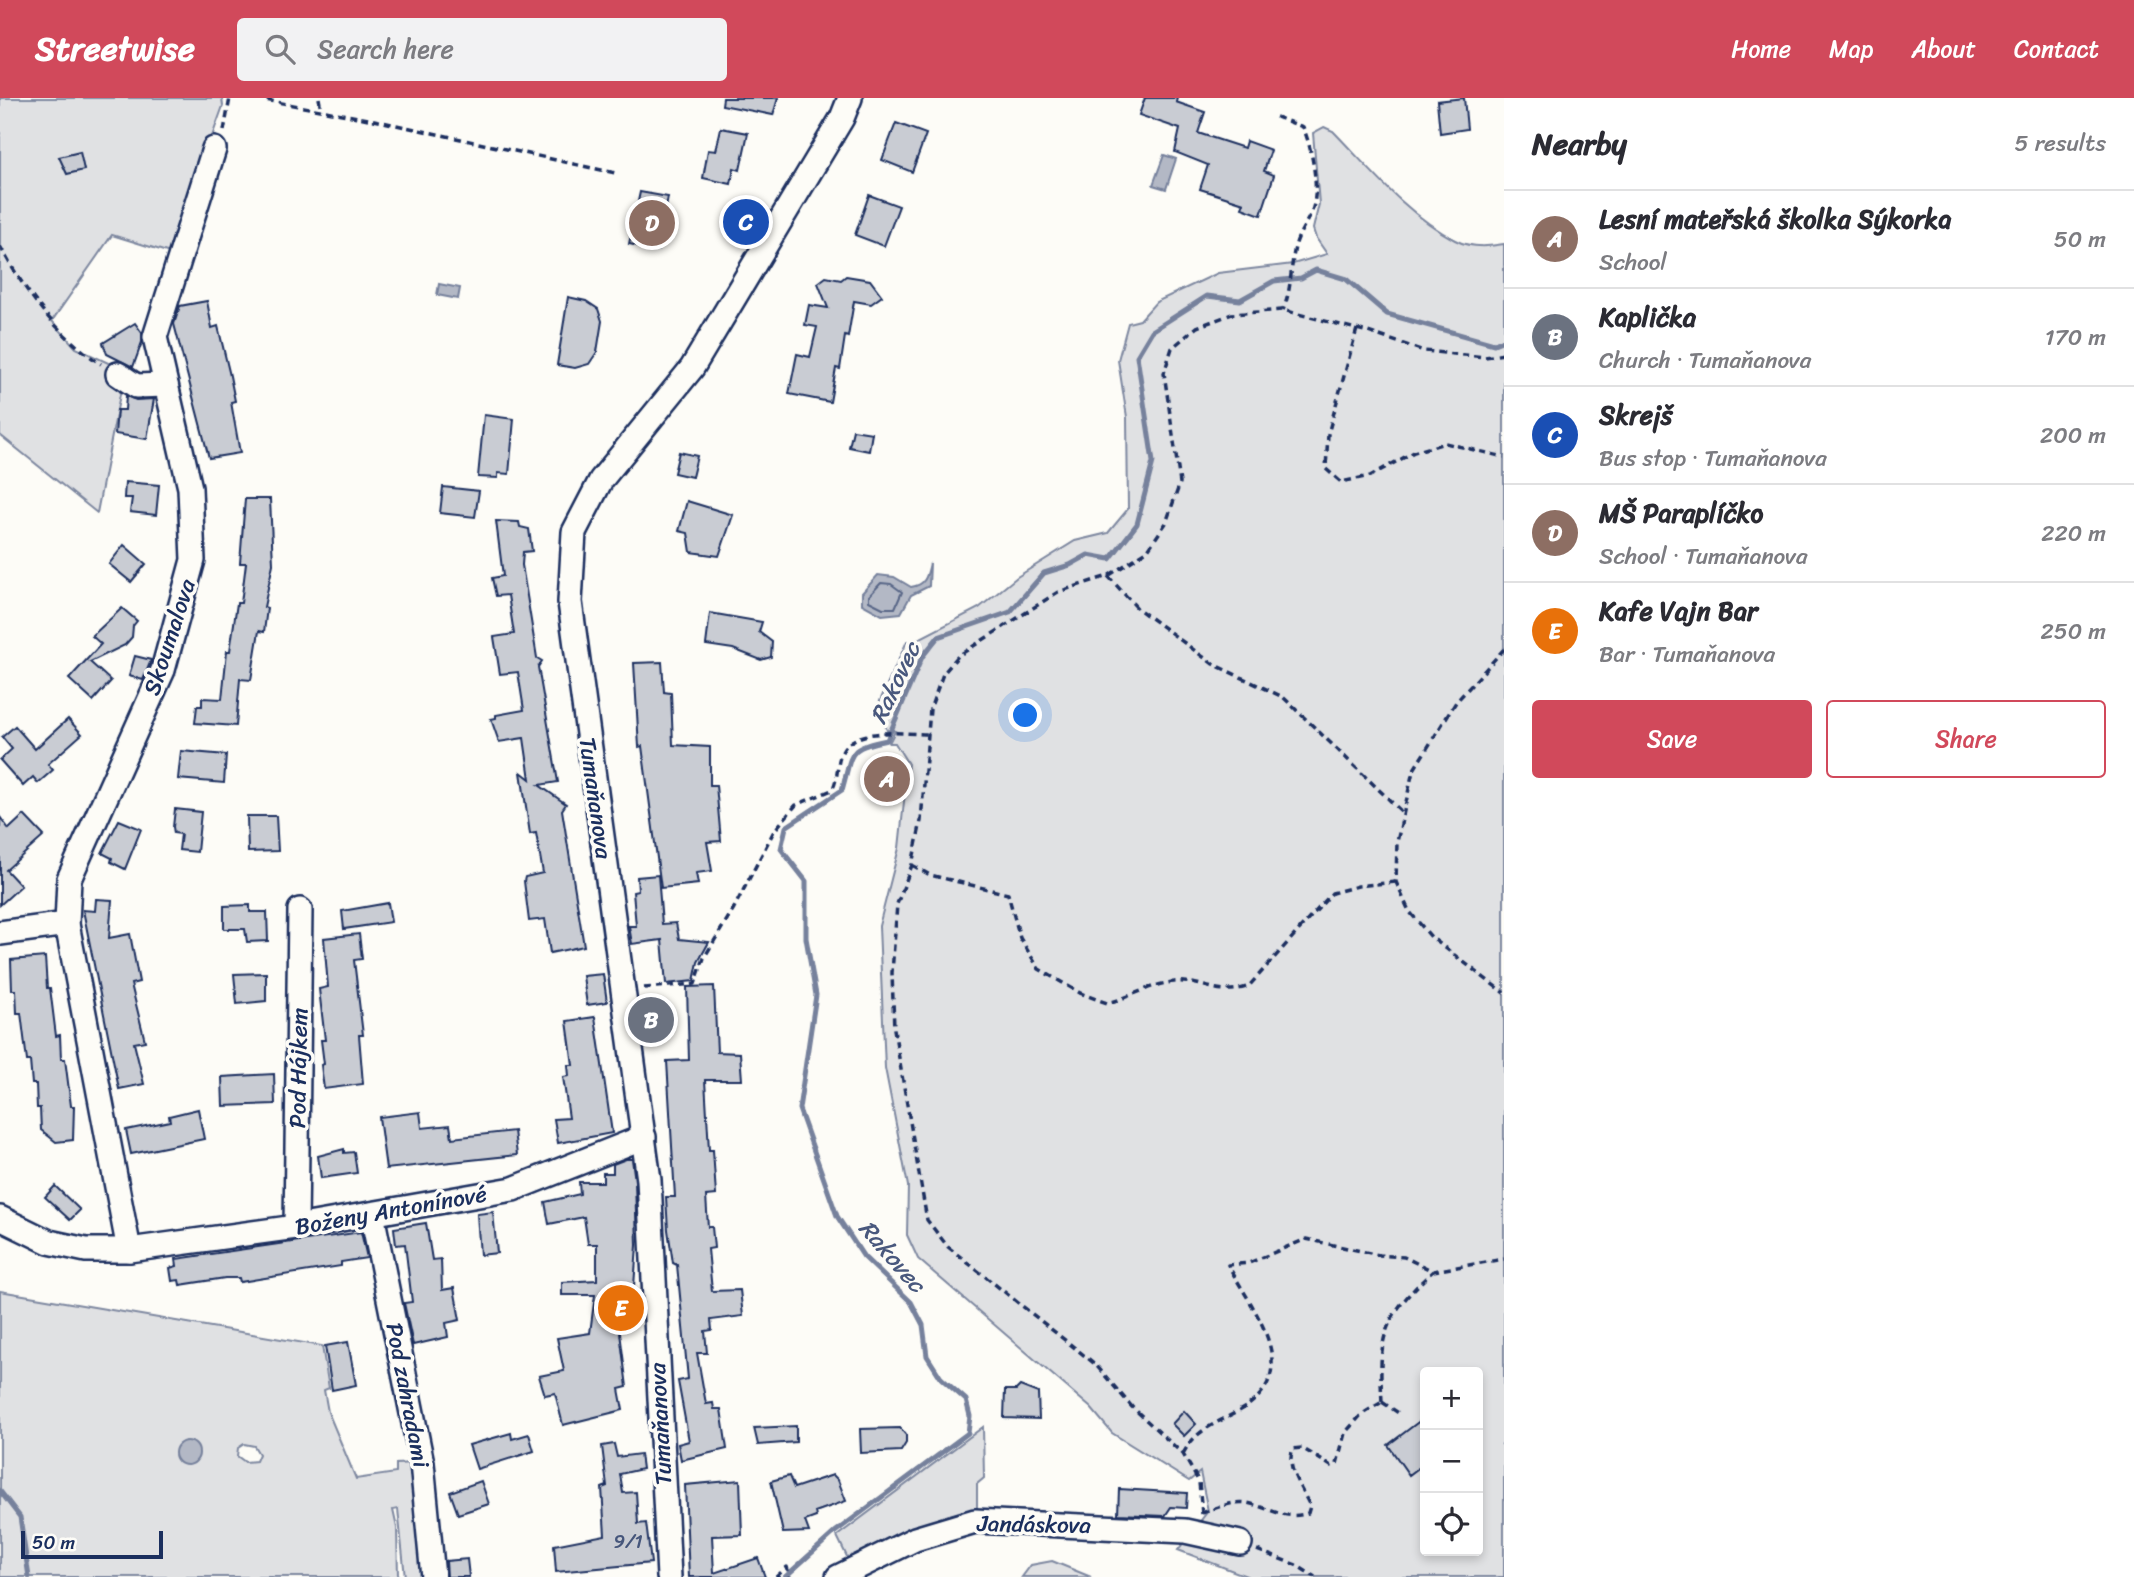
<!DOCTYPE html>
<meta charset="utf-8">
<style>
:root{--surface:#fff;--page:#f2f2f3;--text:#2b2b33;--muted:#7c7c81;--line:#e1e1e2;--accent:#d1495b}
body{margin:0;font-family:Sriracha,sans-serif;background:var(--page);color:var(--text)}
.controls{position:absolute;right:21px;bottom:21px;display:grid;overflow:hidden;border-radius:7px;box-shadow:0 4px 10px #0003}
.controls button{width:63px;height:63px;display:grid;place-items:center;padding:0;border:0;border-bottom:2px solid var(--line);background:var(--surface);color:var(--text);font:35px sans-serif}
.scale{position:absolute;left:21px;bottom:18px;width:142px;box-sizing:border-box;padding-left:7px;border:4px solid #1b2f5e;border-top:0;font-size:19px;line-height:24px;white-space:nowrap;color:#1b2f5e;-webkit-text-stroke:5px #fdfcf7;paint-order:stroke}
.you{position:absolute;left:1026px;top:618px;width:24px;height:24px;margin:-18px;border:5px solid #fff;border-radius:50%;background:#1a73e8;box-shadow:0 0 0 10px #1a73e833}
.badge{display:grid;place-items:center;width:46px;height:46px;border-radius:50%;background:var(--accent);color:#fff;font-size:23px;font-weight:700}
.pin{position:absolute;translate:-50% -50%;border:4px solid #fff;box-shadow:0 2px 7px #0006}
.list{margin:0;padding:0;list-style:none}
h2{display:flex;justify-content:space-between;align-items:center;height:91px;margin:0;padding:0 28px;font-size:30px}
h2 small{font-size:23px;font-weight:400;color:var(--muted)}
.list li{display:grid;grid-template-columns:46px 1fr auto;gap:21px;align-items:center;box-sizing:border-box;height:98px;padding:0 28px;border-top:2px solid var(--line)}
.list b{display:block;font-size:26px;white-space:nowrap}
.list p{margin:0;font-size:23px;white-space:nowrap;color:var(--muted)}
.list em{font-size:23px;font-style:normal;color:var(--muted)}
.actions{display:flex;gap:14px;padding:21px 28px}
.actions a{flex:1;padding:16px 0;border:2px solid var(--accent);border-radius:7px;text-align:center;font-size:24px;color:var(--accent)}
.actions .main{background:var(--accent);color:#fff}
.icon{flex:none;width:38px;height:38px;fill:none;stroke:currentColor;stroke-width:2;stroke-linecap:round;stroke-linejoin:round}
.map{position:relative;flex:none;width:1504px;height:1479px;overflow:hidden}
header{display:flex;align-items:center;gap:42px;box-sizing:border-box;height:98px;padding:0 35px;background:var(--accent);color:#fff}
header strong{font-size:33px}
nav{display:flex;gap:38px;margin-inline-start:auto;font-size:24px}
.search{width:490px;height:63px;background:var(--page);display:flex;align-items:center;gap:18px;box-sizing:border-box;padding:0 24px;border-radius:7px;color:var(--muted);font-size:26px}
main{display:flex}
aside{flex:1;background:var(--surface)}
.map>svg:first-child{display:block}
.green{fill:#e0e1e3;stroke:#7e88a0;stroke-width:2;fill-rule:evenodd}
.water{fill:#b3b8c5;stroke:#76819c;stroke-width:2}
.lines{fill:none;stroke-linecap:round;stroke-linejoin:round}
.shore{stroke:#586687;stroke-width:2}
.stream{stroke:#76819c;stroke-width:5}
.building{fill:#c9ccd3;stroke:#1b2f5e;stroke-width:2}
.minor-casing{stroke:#1b2f5e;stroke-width:28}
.path{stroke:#1b2f5e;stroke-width:3.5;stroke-dasharray:7 5;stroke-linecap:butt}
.minor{stroke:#fdfcf7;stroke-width:23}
.labels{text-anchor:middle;stroke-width:7;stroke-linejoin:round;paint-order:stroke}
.number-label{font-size:19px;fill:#46567b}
.street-label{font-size:23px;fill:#1b2f5e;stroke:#fdfcf7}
.water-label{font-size:24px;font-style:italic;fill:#49587d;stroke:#fdfcf7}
</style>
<header>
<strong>Streetwise</strong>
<div class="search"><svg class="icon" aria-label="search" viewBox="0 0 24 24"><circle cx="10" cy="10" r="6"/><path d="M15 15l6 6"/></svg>Search here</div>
<nav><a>Home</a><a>Map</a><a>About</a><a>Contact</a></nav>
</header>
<main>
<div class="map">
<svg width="1504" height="1479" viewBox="0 0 1504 1479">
<rect width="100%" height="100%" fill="#fdfcf7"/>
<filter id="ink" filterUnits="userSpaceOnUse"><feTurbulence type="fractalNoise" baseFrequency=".0143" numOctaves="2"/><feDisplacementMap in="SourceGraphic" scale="14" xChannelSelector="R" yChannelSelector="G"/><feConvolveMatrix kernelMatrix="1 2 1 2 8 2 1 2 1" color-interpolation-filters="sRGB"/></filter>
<g filter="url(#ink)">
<g class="green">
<path d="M 0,0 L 222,0 L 223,8 L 170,155 L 112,137 L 52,223 L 76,250 L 117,269 L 122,286 L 97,415 L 0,337 Z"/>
<path d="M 1324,29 L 1333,33 C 1370,71 1407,117 1455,142 C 1470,150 1488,149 1504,146 L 1504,1479 L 1249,1479 L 1178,1452 L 1208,1413 L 1200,1374 L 1189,1383 L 1112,1335 L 1091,1310 L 918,1161 L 907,1137 L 908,1088 L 885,970 L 879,828 L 899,750 L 908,666 L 895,645 L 889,645 L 895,633 L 887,632 L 881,620 L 874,616 L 907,543 L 913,544 L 979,510 L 1017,479 L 1075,443 L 1108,435 L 1128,411 L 1127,319 L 1118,262 L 1128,225 L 1140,222 L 1156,204 L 1218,175 L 1293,166 L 1327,156 L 1316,140 L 1313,131 L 1319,106 L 1313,35 ZM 1425,1274 L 1478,1274 L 1478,1453 L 1425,1453 Z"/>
<path d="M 0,1193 L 322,1248 L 329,1290 L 324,1292 L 328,1314 L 356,1381 L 396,1375 L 396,1366 L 413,1365 L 426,1479 L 405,1479 L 398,1411 L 393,1412 L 397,1430 L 398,1479 L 0,1479 ZM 244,1346 L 254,1348 L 259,1356 L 256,1363 L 245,1364 L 237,1358 L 238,1350 Z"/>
<path d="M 983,1329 L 984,1380 L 977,1386 L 977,1412 L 850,1465 L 837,1438 Z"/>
<path d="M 1052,1463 L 1091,1479 L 1022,1479 L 1031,1467 Z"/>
</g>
<g class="water">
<path d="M 1164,57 L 1176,61 L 1166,91 L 1153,87 Z"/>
<path d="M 439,186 L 460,190 L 458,201 L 437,197 Z"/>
<path d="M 930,465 L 929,488 L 911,497 L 901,515 L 882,517 L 862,506 L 862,495 L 878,477 L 894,479 L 911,489 C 926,487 927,478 930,465 Z"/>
<circle cx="187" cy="1355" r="12"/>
</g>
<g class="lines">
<path class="shore" d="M 881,485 L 891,486 L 902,494 L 895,510 L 883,510 L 869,503 L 869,498 Z"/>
<g class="stream">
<path d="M 0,1393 L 20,1419 L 29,1479"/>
<path d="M 785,1479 L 835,1434 L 968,1335 L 970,1318 L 966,1302 L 941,1280 L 927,1258 L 923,1227 L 911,1204 L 864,1159 L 837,1118 L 799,1011 L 816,897 L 806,840 L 806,783 L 781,751 L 786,729 L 842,692 C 853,654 846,650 887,642 L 922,559 L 938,539 L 1010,514 L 1044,475 L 1070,467 L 1088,457 L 1110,461 L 1137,426 L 1153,364 L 1137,258 L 1152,233 L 1207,198 L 1240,202 L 1274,183 L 1301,180 L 1316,172 L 1346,181 L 1387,216 L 1494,246 L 1504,242"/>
</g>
</g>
<g class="building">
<path d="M 723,0 L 778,0 L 773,17 L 722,7 Z"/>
<path d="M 1145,0 L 1177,0 L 1176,4 L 1205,14 L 1198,35 L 1244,50 L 1246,43 L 1271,52 L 1264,73 L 1274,77 L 1261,117 L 1242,110 L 1244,105 L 1200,91 L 1208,67 L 1175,54 L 1180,31 L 1139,17 Z"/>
<path d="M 1464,0 L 1467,31 L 1440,35 L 1437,3 Z"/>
<path d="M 896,25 L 926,36 L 912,74 L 882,62 Z"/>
<path d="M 721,30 L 748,35 L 740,72 L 734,70 L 731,86 L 703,80 L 708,52 L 716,53 Z"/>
<path d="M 80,54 L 84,72 L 67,76 L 59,59 Z"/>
<path d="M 640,94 L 668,99 L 658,152 L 629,146 Z"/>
<path d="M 869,97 L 899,108 L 884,148 L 855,137 Z"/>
<path d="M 846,178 L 870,182 L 882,198 L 871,206 L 854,203 L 848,239 L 845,238 L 840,271 L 836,270 L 830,304 L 789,296 L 797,256 L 810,259 L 817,229 L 805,227 L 809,207 L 828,210 L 818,185 L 826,179 L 841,182 Z"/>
<path d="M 568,199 L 586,203 L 598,211 L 602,223 L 597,254 L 589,266 L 575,270 L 557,267 Z"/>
<path d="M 207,203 L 212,230 L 218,228 L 230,278 L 235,303 L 231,304 L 240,355 L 209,360 L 174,226 L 180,208 Z"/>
<path d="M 135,225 L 142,235 L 142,244 L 133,269 L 107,256 L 103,245 Z"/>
<path d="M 126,298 L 136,302 L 154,301 L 147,341 L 115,336 L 117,312 L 125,312 Z"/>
<path d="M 484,317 L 514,321 L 509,376 L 498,375 L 498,380 L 478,379 Z"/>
<path d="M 853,332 L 872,335 L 869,353 L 849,349 Z"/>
<path d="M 679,354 L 697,358 L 692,379 L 674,375 Z"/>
<path d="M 125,384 L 159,387 L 156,417 L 130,414 L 132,400 L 124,400 Z"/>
<path d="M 443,389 L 479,393 L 475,419 L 440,415 Z"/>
<path d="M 245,401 L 270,401 L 273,466 L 264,509 L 267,510 L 264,534 L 259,533 L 251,582 L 240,581 L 236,628 L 195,625 L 197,608 L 202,608 L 202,600 L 222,601 L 227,553 L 230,553 L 237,505 L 241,505 L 246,465 L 240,465 Z"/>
<path d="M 687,403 L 733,417 L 719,458 L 691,454 L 688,435 L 679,433 Z"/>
<path d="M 496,423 L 519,424 L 520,429 L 529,431 L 532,453 L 523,454 L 522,467 L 537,560 L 542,563 L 538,569 L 558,684 L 539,687 L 566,706 L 562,712 L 584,848 L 550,855 L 545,821 L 529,823 L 524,783 L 525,779 L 543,775 L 536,735 L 530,736 L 521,674 L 530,681 L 524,640 L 499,644 L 491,621 L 496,620 L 496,617 L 524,612 L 518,574 L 500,576 L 494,539 L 514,536 L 508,497 L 496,498 L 492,480 L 503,478 Z"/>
<path d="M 124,447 L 146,466 L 131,484 L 109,466 Z"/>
<path d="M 122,510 L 137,523 L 133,528 L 132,539 L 125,547 L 90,564 L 111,583 L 93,603 L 69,581 L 101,546 L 92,538 Z"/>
<path d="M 710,515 L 762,524 L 759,534 L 772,544 L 771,559 L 761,562 L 733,551 L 706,547 Z"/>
<path d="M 135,558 L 151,562 L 143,582 L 129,578 Z"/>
<path d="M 662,564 L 664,594 L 671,595 L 673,647 L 710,649 L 710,687 L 716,687 L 721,743 L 707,744 L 712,773 L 696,775 L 698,786 L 661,790 L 642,648 L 639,649 L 634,565 Z"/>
<path d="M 68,621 L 82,636 L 48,666 L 53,672 L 38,685 L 33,679 L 23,688 L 0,662 L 12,651 L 2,639 L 15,628 L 35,651 Z"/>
<path d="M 181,653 L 226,657 L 224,685 L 178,681 Z"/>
<path d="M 175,711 L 201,714 L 197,754 L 179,752 L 181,736 L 174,735 L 173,729 Z"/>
<path d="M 24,717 L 44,738 L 6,772 L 21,788 L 0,807 L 0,719 L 9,731 Z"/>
<path d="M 247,718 L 276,718 L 278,753 L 248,754 Z"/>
<path d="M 119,722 L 141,731 L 125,771 L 111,764 L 112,760 L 102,755 Z"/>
<path d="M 658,777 L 662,826 L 676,825 L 679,841 L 709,844 L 698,864 L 694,883 L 666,886 L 662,842 L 632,846 L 629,828 L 636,828 L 633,794 L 638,793 L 637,779 Z"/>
<path d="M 96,801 L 112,802 L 109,840 L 130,836 L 139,884 L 131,886 L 145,943 L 134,945 L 144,986 L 119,991 L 83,812 L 95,813 Z"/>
<path d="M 388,805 L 391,824 L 344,831 L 342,813 Z"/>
<path d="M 250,807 L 250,814 L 267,814 L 268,843 L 247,844 L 245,831 L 224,831 L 224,808 Z"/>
<path d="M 359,836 L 362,861 L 354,862 L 363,937 L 359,937 L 363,986 L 324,991 L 321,967 L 324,966 L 321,942 L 325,942 L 319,891 L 328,889 L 324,840 Z"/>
<path d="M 45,859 L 47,890 L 50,890 L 56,938 L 60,937 L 61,961 L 65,961 L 71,1008 L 74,1008 L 73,1042 L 56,1044 L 41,1032 L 40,1010 L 37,1010 L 36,986 L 32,986 L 30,963 L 27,963 L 21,915 L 17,915 L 16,892 L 12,892 L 11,862 Z"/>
<path d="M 266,875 L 266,903 L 237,906 L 234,876 Z"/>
<path d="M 603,876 L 607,904 L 587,907 L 583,878 Z"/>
<path d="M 714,888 L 717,954 L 740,955 L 742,982 L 705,982 L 709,1052 L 713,1052 L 716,1097 L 706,1098 L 708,1129 L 712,1129 L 714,1150 L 708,1151 L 712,1193 L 740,1192 L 743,1218 L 711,1222 L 712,1232 L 705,1233 L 707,1255 L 697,1255 L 706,1306 L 713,1305 L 714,1311 L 721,1311 L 727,1351 L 681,1362 L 678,1346 L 689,1343 L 678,1283 L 688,1281 L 677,1167 L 673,1165 L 668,1132 L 666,1099 L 675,1099 L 667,963 L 689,962 L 687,889 Z"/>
<path d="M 595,919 L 612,1035 L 558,1045 L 554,1021 L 569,1020 L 563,979 L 569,978 L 568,967 L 573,967 L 567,923 Z"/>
<path d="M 274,976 L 275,1006 L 223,1008 L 222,979 Z"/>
<path d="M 198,1011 L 204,1041 L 131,1056 L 126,1032 L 170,1023 L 169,1018 Z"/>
<path d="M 420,1014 L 422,1030 L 450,1027 L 452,1040 L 514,1033 L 517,1057 L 386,1071 L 379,1019 Z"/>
<path d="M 344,1051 L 344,1055 L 354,1054 L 357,1075 L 321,1080 L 318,1058 Z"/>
<path d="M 626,1061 L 632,1061 L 635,1083 L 637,1147 L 631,1229 L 619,1227 L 627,1289 L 619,1291 L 623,1312 L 563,1327 L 555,1295 L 545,1297 L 539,1278 L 564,1273 L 557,1240 L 590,1235 L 595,1197 L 562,1197 L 562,1184 L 597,1182 L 597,1146 L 588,1146 L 584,1119 L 549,1126 L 545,1104 L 580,1096 L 579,1084 L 603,1084 L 603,1075 L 613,1075 L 613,1066 Z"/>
<path d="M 55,1088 L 80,1112 L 70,1122 L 45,1099 Z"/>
<path d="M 493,1114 L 497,1155 L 480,1157 L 477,1116 Z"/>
<path d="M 426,1125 L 432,1162 L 441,1161 L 442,1192 L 454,1190 L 460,1222 L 446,1225 L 448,1239 L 413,1247 L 404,1205 L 412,1204 L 405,1146 L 396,1147 L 394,1130 Z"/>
<path d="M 361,1134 L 367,1160 L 341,1164 L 341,1168 L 240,1184 L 239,1180 L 225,1180 L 180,1187 L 179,1182 L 172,1183 L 170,1170 L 177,1168 L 176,1161 Z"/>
<path d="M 348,1244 L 356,1287 L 332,1292 L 325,1248 Z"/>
<path d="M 1020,1288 L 1038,1295 L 1039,1321 L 1004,1320 L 1005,1292 L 1016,1292 Z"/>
<path d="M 1184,1313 L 1196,1326 L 1184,1338 L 1172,1326 Z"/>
<path d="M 1425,1319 L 1425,1365 L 1409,1377 L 1388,1347 Z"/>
<path d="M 796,1328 L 796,1344 L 758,1347 L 754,1330 Z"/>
<path d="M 900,1330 L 906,1337 L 906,1345 L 901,1353 L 861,1355 L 860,1331 Z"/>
<path d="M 511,1335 L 512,1341 L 529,1336 L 534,1353 L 477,1371 L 469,1347 Z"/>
<path d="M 614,1346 L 617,1359 L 640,1356 L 642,1371 L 620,1376 L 623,1395 L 636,1394 L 638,1426 L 646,1425 L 651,1465 L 556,1474 L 554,1447 L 605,1437 L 602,1390 L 607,1388 L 602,1348 Z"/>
<path d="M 833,1377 L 838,1382 L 846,1403 L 815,1414 L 816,1419 L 805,1423 L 809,1434 L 783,1435 L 771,1383 L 789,1378 L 794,1390 Z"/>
<path d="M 740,1382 L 742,1437 L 712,1438 L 714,1475 L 758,1460 L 765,1479 L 689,1479 L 685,1387 Z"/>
<path d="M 481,1383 L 489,1406 L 458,1416 L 450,1394 Z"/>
<path d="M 1119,1391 L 1187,1395 L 1186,1410 L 1171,1409 L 1165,1418 L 1118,1416 Z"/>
<path d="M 467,1461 L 469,1479 L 447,1479 L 446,1463 Z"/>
</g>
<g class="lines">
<g class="minor-casing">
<g id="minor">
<path d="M 118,276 L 136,288 L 166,287"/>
<path d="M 0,835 L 67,826"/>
<path d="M 372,1116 L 422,1365 L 433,1479"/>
<path d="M 0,1120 L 49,1144 L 86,1152 L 129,1152 L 296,1129 L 513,1091 L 644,1039"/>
<path d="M 296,1129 L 300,812"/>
<path d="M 129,1152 L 67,826 L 69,781 L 163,572 L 193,462 L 190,390 L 155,239 L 214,51"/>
<path d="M 669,1479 L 649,1082 L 570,504 L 574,434 L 601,382 L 692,270 L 842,20 L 850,0"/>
<path d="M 838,1479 L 915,1441 L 975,1423 L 1185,1433 L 1240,1445"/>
</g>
</g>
<g class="path">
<path d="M 255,0 L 374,22 L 615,75"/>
<path d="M 319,0 L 321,12"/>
<path d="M 1276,19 L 1303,29 C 1312,50 1321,94 1311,115 C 1306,126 1298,136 1295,149 C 1290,171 1292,191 1283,212"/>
<path d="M 224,33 L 230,0"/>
<path d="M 0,148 C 25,194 57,237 101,266"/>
<path d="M 1357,231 L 1328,336 L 1326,371 L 1341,384 L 1370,378 L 1414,354 L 1445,345 L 1504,359"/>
<path d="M 1108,478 L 1137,510 L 1213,566 L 1283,599 L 1403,715"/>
<path d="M 1504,551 L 1456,604 L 1413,673 L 1397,744 L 1396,784 L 1409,813 L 1431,839 L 1504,895"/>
<path d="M 912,767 L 930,777 L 1008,796 L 1020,840 L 1039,871 L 1080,895 L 1107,905 C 1130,900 1150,886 1174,884 C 1201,881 1218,900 1249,888 L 1332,795 L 1358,788 L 1396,784"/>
<path d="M 644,890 L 695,886 L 704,860 L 734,810 L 774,733 L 796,707 L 832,692 C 839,680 836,665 842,654 C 855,628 903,636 927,636"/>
<path d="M 1382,1304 C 1378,1237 1383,1219 1433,1173"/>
<path d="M 1382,1304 L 1400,1316"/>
<path d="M 1502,1345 L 1504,1347"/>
<path d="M 1183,1356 C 1195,1332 1215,1326 1237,1314 C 1307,1277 1255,1215 1228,1167 L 1249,1165 L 1306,1141 L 1379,1157 L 1404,1159 L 1433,1173 L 1504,1161"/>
<path d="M 1202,1415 C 1214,1411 1234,1402 1247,1405 C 1268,1409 1285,1423 1308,1415 L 1310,1408 C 1302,1391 1285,1369 1293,1351 L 1302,1350 L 1331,1368 L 1337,1366 L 1345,1335 L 1362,1316 L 1382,1304"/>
<path d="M 1202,1416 L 1199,1384 L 1183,1356 L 1132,1309 L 1095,1266 L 948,1149 L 927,1122 L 894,931 L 892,875 L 897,806 L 912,767 L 921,723 L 930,611 L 943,576 L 958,558 L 1058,494 L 1108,478 L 1147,453 L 1166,425 L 1180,385 L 1164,275 L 1172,250 L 1197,229 L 1232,216 L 1283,212 L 1368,234 L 1424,253 L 1485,259 L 1504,256"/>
<path d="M 1257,1452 L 1296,1467 L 1315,1479"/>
<path d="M 776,1479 L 787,1469 L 790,1479"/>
</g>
<use href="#minor" class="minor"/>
</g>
</g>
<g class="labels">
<g class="number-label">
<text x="628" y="1450">9/1</text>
</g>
<g class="street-label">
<text transform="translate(169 539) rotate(-72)" y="8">Skoumalova</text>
<text transform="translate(596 700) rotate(82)" y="8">Tumaňanova</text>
<text transform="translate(298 970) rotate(-89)" y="8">Pod Hájkem</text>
<text transform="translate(391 1112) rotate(-10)" y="8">Boženy Antonínové</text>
<text transform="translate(408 1297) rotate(79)" y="8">Pod zahradami</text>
<text transform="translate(660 1326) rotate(-93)" y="8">Tumaňanova</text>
<text transform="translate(1034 1426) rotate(1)" y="8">Jandáskova</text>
</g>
<g class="water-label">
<text transform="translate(895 585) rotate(-65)" y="8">Rakovec</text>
<text transform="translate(892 1158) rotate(49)" y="8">Rakovec</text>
</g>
</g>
</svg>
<div class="controls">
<button>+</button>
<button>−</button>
<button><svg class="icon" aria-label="locate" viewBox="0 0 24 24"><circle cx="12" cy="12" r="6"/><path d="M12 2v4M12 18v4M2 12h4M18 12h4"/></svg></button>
</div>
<div class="scale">50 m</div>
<div class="you"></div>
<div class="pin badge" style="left:887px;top:681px;background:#8d6e63">A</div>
<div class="pin badge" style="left:651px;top:922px;background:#6b7280">B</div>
<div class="pin badge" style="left:746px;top:124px;background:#1a4fb4">C</div>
<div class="pin badge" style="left:652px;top:125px;background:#8d6e63">D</div>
<div class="pin badge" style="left:621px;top:1210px;background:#e8710a">E</div>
</div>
<aside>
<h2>Nearby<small>5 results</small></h2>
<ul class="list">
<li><span class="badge" style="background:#8d6e63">A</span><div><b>Lesní mateřská školka Sýkorka</b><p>School</p></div><em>50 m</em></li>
<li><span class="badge" style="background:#6b7280">B</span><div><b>Kaplička</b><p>Church · Tumaňanova</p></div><em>170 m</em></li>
<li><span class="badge" style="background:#1a4fb4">C</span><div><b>Skrejš</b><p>Bus stop · Tumaňanova</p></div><em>200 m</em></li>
<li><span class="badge" style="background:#8d6e63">D</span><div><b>MŠ Paraplíčko</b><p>School · Tumaňanova</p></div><em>220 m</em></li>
<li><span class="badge" style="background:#e8710a">E</span><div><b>Kafe Vajn Bar</b><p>Bar · Tumaňanova</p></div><em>250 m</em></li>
</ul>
<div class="actions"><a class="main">Save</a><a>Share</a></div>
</aside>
</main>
